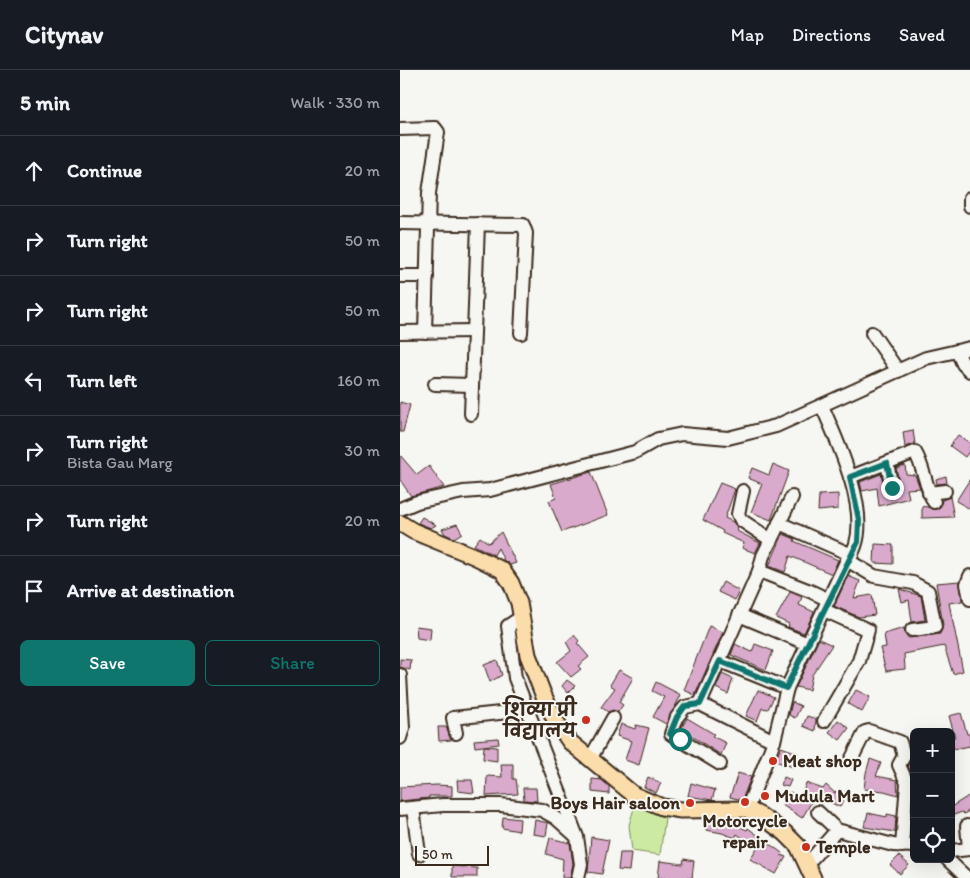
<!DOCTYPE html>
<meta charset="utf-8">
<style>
:root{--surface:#171b24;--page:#20242c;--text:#f1f3f6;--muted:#9ea1a6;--line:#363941;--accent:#0f766e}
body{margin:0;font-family:Itim,"Playpen Sans Deva",sans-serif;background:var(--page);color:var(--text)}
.controls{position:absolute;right:15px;bottom:15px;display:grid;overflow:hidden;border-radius:8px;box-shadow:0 5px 20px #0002}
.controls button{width:45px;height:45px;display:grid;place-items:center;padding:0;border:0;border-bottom:1px solid var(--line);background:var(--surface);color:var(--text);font:25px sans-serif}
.scale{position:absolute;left:15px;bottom:12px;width:74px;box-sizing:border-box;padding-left:5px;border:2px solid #3b2a1e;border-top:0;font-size:14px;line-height:18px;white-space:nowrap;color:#3b2a1e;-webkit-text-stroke:4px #f6f6f2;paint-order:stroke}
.stop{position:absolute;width:15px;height:15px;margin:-11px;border:4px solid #0f766e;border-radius:50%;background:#fff}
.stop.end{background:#0f766e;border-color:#fff;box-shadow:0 1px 5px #0008}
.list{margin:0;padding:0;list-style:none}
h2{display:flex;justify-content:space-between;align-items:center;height:65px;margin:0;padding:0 20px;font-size:21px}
h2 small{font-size:16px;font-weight:400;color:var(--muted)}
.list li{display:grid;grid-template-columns:32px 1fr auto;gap:15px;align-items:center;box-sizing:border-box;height:70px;padding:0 20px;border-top:1px solid var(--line)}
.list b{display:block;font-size:19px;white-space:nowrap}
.list p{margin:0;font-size:16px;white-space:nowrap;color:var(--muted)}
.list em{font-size:16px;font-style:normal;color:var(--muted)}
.actions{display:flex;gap:10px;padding:15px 20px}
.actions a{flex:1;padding:11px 0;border:1px solid var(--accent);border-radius:8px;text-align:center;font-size:18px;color:var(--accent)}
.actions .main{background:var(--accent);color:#fff}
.icon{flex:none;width:28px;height:28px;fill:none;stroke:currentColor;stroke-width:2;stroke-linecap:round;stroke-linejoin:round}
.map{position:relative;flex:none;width:570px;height:808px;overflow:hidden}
header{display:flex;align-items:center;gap:30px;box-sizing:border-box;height:70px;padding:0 25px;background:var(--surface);border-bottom:1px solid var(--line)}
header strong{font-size:24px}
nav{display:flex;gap:28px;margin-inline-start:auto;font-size:18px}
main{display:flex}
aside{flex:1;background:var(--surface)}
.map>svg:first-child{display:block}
.green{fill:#cceaa2;stroke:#848a60}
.building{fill:#d9aacc;stroke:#3b2a1e}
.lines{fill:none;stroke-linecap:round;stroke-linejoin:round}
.minor-casing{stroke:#3b2a1e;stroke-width:16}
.major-casing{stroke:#3b2a1e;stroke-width:19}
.minor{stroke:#f6f6f2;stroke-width:12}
.major{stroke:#fbddab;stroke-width:15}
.route{stroke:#0f766e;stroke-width:6}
.poi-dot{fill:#c8321e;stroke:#f6f6f2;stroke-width:2}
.labels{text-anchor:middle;stroke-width:4;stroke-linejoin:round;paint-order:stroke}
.poi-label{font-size:18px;font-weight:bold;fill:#3b2a1e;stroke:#f6f6f2;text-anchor:start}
</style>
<header>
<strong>Citynav</strong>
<nav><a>Map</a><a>Directions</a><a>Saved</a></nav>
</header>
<main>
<aside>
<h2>5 min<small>Walk · 330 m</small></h2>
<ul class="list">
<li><svg class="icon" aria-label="ahead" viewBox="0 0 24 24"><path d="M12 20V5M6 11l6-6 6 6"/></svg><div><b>Continue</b></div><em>20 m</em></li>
<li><svg class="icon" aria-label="right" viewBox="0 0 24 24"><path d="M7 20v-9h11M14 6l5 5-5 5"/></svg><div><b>Turn right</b></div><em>50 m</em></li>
<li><svg class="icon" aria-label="right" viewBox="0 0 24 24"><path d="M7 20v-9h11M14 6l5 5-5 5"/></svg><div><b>Turn right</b></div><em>50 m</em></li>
<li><svg class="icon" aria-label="left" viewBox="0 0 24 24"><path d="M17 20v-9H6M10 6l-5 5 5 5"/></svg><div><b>Turn left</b></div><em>160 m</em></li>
<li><svg class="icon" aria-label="right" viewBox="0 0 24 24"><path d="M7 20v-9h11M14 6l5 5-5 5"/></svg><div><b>Turn right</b><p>Bista Gau Marg</p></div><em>30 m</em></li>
<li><svg class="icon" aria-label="right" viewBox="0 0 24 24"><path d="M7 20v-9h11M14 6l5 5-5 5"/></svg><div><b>Turn right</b></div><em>20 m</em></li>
<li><svg class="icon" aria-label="arrive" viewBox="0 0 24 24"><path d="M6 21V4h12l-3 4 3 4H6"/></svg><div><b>Arrive at destination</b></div></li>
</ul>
<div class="actions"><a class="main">Save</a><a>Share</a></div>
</aside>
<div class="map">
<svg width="570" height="808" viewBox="0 0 570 808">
<rect width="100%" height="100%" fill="#f6f6f2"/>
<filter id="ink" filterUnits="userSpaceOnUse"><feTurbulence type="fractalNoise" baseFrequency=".02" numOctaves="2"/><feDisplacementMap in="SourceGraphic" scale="10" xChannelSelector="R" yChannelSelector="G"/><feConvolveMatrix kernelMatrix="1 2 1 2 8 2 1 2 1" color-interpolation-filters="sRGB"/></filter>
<g filter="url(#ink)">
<path class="green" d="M 235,735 L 265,748 L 260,785 L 232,781 L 229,755 Z"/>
<g class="building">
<path d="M 0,332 L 10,335 L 3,362 L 0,362 Z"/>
<path d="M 513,360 L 515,374 L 505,377 L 503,362 Z"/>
<path d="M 558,365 L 570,373 L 570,380 L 565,387 L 550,376 Z"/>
<path d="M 0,385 L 17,405 L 29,396 L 44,417 L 11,426 L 0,410 Z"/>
<path d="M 373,394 L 389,401 L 371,450 L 351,442 L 362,414 L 348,408 L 352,398 L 369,405 Z"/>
<path d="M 505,395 L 506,404 L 515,405 L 520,418 L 507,419 L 509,428 L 479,436 L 477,418 L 462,421 L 460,412 L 481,404 L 486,423 L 490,426 L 497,424 L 500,417 L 496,398 Z"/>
<path d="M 191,402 L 208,445 L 162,462 L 149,431 L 156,428 L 151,414 Z"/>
<path d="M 546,406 L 547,413 L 537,414 L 536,409 Z"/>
<path d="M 570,409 L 570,439 L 556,431 Z"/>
<path d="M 320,413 L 335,419 L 325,448 L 333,452 L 338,458 L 337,461 L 360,473 L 355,483 L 342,478 L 344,473 L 322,463 L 323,461 L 303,450 Z"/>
<path d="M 438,424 L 438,439 L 418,441 L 419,425 Z"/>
<path d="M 550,427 L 554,447 L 522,448 L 522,436 L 537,439 L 541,436 L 542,430 Z"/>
<path d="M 22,447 L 36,455 L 31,458 L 18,453 Z"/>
<path d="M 57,454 L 62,463 L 54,468 L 45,464 L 42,459 Z"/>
<path d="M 101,462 L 116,493 L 110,495 L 104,491 L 98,478 L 94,485 L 74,475 L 80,467 L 89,473 Z"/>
<path d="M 383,464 L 395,469 L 394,471 L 438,490 L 432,504 L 390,486 L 385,502 L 369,496 Z"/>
<path d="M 475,474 L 493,475 L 493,494 L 474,493 Z"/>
<path d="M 448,506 L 460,511 L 454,528 L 472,525 L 475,545 L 459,547 L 434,536 Z"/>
<path d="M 560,511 L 562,531 L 549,533 L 563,601 L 553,604 L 544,576 L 504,584 L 505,599 L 486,601 L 480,578 L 486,577 L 484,564 L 504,558 L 505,565 L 509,568 L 540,564 L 543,555 L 536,513 Z"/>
<path d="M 323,512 L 339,521 L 335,530 L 318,522 Z"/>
<path d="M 499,519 L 521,526 L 525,550 L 512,552 L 509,530 L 502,532 Z"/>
<path d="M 390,522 L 402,527 L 399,535 L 414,542 L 404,563 L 388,557 L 389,554 L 376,548 Z"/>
<path d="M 16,556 L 31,558 L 30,570 L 17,568 Z"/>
<path d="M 309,556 L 323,562 L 295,625 L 284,620 Z"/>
<path d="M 174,565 L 179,571 L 177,573 L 189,587 L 178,596 L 181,599 L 171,607 L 157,592 L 171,581 L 166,572 Z"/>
<path d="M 419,569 L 432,575 L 412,605 L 409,620 L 396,617 Z"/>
<path d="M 335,574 L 352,582 L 355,574 L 373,581 L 366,600 L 331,585 Z"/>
<path d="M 0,589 L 11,590 L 10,600 L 0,597 Z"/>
<path d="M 97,590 L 102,605 L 90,612 L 84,595 Z"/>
<path d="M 219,600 L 233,608 L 219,632 L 223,635 L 218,642 L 213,640 L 208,642 L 201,637 L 215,618 L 210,615 Z"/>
<path d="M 322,604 L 333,609 L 328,624 L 316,618 Z"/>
<path d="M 167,610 L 175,616 L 168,623 L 162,616 Z"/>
<path d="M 256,612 L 281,625 L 266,654 L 253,647 L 264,627 L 252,621 Z"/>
<path d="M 358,620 L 374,627 L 368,639 L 362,638 L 357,651 L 346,646 Z"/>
<path d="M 456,620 L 470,627 L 462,642 L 448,634 Z"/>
<path d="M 392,632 L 401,636 L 395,648 L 389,645 Z"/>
<path d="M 561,643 L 567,664 L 570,664 L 570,676 L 554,679 L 551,668 L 555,667 L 549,646 Z"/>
<path d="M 407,646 L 416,649 L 415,661 L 403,656 Z"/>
<path d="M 287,648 L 314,664 L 312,666 L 326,673 L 321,685 L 281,659 Z"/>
<path d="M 438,650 L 449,658 L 440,670 L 429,662 Z"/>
<path d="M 221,654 L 235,659 L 236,655 L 249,658 L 239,695 L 225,690 L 231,671 L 217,666 Z"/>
<path d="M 38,657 L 46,657 L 51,670 L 39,671 Z"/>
<path d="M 98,668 L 99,674 L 75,677 L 74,670 Z"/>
<path d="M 84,676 L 97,677 L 97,691 L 83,689 Z"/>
<path d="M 381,677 L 398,683 L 393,697 L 375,691 Z"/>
<path d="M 514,685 L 514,703 L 512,704 L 508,695 Z"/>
<path d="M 470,689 L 481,693 L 476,706 L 497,710 L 498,725 L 484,721 L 464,719 L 466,703 Z"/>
<path d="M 101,694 L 113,694 L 113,709 L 116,709 L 118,724 L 86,726 L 87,706 L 102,707 Z"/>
<path d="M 338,703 L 351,707 L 342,730 L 330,727 Z"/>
<path d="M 248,707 L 261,713 L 256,723 L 244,717 Z"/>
<path d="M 384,707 L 391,710 L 388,717 L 381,715 Z"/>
<path d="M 192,709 L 202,710 L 209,716 L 209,724 L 192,722 Z"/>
<path d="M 57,710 L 72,710 L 74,723 L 58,721 Z"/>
<path d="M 291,713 L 315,720 L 312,730 L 288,726 Z"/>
<path d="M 406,713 L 423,719 L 426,715 L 435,723 L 436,721 L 446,726 L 440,737 L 425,730 L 421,734 L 414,728 L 402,748 L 382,735 L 390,722 L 401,728 Z"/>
<path d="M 37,715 L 52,716 L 52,726 L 29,726 L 29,728 L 0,731 L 0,717 Z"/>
<path d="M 123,718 L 136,718 L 137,731 L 124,730 Z"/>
<path d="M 570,725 L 570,740 L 564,744 L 562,742 L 551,746 L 551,737 Z"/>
<path d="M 468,743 L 487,747 L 487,744 L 496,746 L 495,762 L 464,757 Z"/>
<path d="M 103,747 L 120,749 L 119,761 L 102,758 Z"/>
<path d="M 308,749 L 323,749 L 347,760 L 348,758 L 382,783 L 381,785 L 386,787 L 376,804 L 350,789 L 357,778 L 337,764 L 335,768 L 322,763 L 306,760 Z"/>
<path d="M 135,750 L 148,753 L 146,766 L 133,764 Z"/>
<path d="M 191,767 L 209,770 L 202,804 L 188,802 Z"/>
<path d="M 150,768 L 170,773 L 173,794 L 170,808 L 162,808 L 163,789 L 146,784 Z"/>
<path d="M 220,783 L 231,783 L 229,801 L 218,800 Z"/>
<path d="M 499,786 L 509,795 L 500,804 L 490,795 Z"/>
<path d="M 284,789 L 294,791 L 292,808 L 258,808 L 260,791 L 283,794 Z"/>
<path d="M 52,796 L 77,798 L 77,807 L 52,807 Z"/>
</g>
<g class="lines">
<g class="minor-casing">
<g id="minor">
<path d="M 0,59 L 35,58 L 38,62 L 29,123 L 25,262"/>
<path d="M 570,128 L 570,136"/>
<path d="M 0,153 L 123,155 L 126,163 L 121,263"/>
<path d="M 0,206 L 27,206"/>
<path d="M 0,262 L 74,261"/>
<path d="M 472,263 L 498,301"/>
<path d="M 557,281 L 563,294 L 570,301"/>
<path d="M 35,314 L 72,315"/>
<path d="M 71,344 L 78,154"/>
<path d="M 487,393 L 492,418"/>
<path d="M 450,407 L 515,382 C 524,397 525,416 534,432"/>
<path d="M 343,421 L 338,444 L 341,450 L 371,470"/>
<path d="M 529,423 L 545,421"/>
<path d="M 0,439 L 17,432 L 63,422 L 90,420 L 235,382 L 258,369 L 282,364 L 328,368 L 376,356 L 526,288 L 570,278"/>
<path d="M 379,453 L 452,485"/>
<path d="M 447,490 L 474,506 L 513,513 L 528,521 L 535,557 L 512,560"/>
<path d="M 359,501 L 410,521 L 429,530"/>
<path d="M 570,529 L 567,514 L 570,506"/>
<path d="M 339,545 L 408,574"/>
<path d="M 120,548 L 108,556 L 115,608 L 177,767 L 181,794 L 178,808"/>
<path d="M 320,591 L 387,618"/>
<path d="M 0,605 L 3,658 L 0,668"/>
<path d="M 300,634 L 359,501 L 363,486 L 392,427"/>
<path d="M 424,651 L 459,591 L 468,560 L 424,540"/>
<path d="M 56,663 L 53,648 L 127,640"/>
<path d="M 190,689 L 213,648"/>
<path d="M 451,690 L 465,662 L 469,661 L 500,672 L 504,686 L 499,695 L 507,713 L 502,776"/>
<path d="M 320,694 L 271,664 L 277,647 L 285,637 L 300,634 L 374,671"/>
<path d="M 13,738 L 19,784"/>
<path d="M 0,739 L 43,735 L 101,735 L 142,740 L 156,748 L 176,766"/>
<path d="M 347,739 L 374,671 L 387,618 L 447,490 C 478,456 438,373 422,336"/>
<path d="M 418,742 L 437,760 L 493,775 L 514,776"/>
<path d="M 551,781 L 569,779 L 567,756"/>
<path d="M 547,789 L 567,808"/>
<path d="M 408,793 L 437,760"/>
</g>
</g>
<g class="major-casing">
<path id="major" d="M 0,453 L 13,461 L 76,487 L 102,500 L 111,513 L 119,533 L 128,585 L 143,624 L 155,650 L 170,672 L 234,725 L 262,737 L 281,740 L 347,739 L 361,746 L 385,763 L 398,776 L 413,808"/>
</g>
<use href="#minor" class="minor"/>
<use href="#major" class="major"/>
</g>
</g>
<g class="lines" filter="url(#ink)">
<path class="route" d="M 280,669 L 270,664 L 277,647 L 285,636 L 300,634 L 320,591 L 386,618 L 458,472 L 459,450 L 450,407 L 487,393 L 492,418"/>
</g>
<g class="poi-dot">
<circle cx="186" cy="650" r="5"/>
<circle cx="373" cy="691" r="5"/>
<circle cx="365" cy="726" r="5"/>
<circle cx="345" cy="732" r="5"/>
<circle cx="290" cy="733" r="5"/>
<circle cx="406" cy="777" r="5"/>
</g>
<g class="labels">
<g class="poi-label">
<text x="176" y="646" text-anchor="end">शिव्या प्री<tspan x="176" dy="21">विद्यालय</tspan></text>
<text x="383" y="697">Meat shop</text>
<text x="375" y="732">Mudula Mart</text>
<text x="280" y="739" text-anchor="end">Boys Hair saloon</text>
<text x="345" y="757" text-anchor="middle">Motorcycle<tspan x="345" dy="21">repair</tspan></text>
<text x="416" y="783">Temple</text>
</g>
</g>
</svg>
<div class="controls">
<button>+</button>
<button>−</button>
<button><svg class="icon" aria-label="locate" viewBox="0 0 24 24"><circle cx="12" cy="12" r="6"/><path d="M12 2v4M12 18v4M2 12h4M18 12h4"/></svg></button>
</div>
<div class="scale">50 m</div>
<div class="stop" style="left:280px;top:669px"></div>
<div class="stop end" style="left:492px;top:418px"></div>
</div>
</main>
